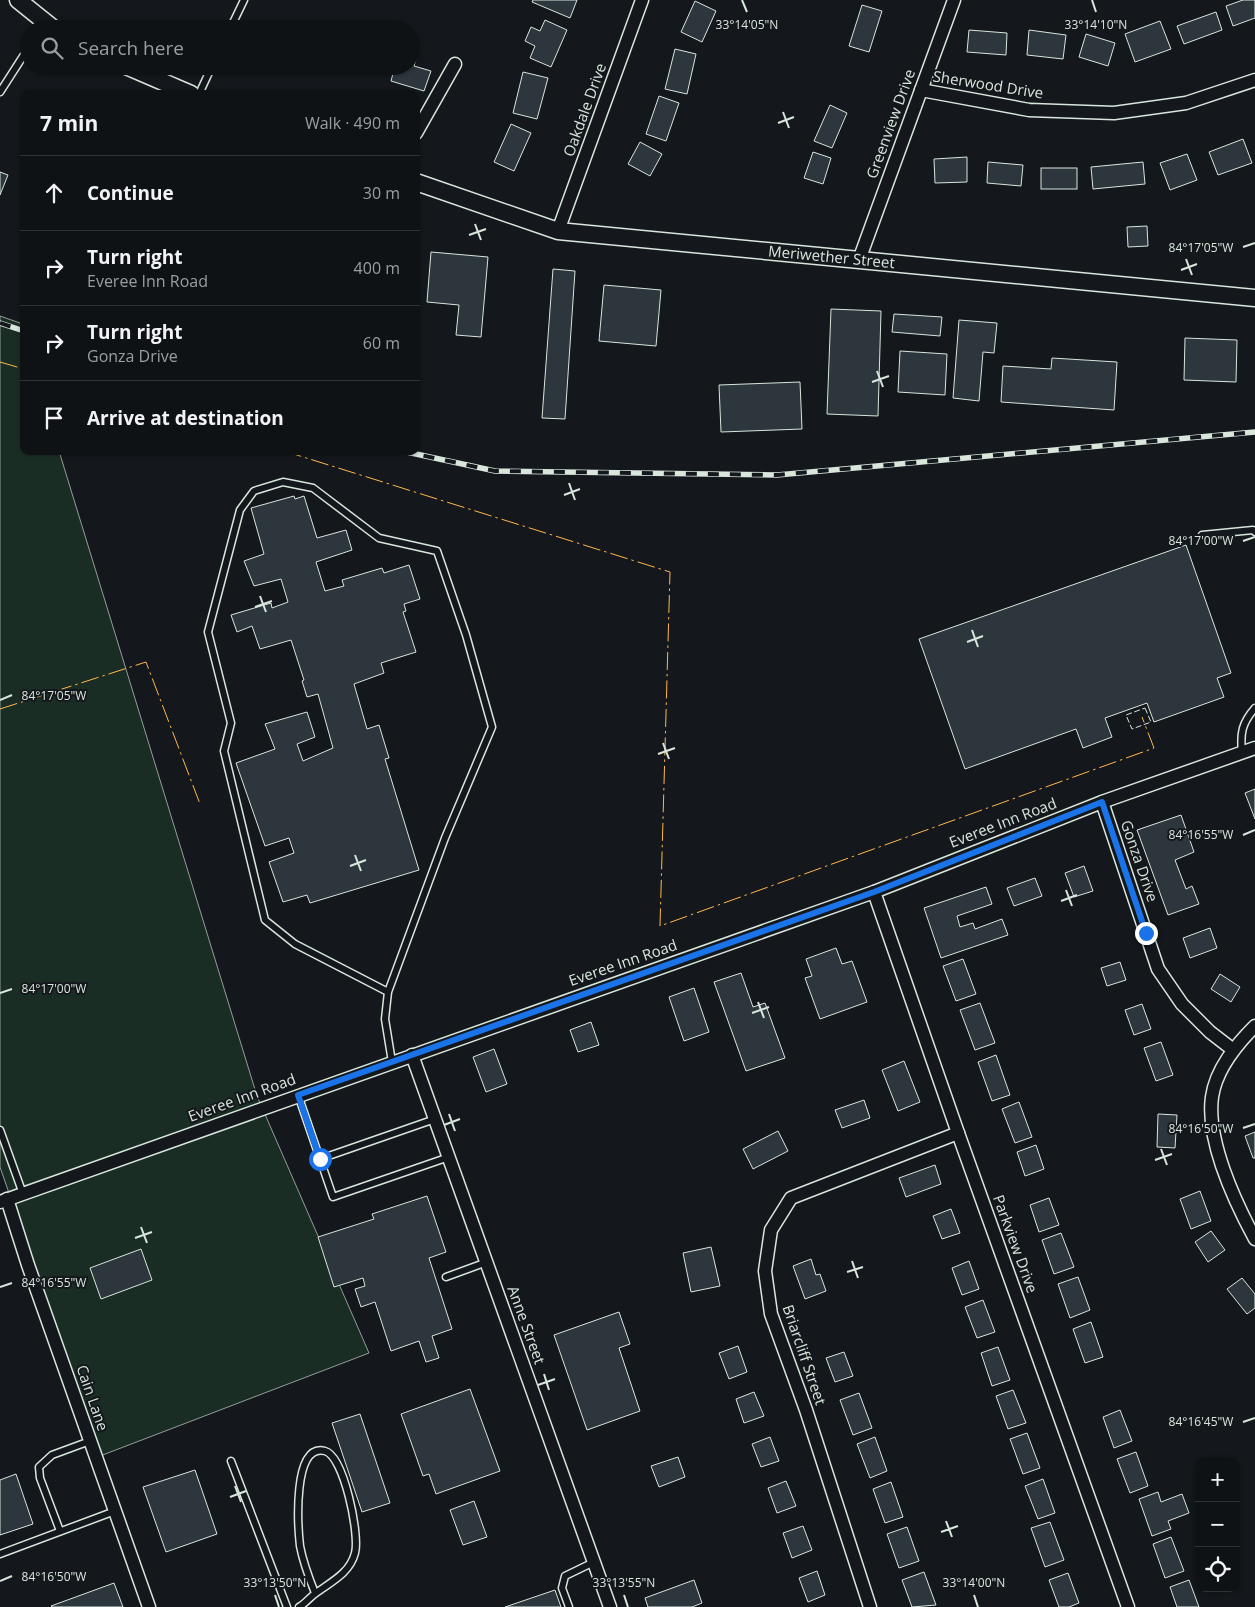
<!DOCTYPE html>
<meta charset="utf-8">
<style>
:root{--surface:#0f1215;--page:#1d2022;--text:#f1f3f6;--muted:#9b9ea0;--line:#2f3234}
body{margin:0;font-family:"Open Sans",sans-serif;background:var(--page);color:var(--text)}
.controls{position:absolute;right:15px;bottom:15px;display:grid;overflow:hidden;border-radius:10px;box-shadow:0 1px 4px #0004}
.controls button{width:45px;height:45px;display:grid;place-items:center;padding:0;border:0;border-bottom:1px solid var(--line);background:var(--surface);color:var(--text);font:25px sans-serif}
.stop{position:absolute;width:15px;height:15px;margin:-11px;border:4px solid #1a73e8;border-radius:50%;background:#fff}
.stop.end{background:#1a73e8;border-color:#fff;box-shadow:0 1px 5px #0008}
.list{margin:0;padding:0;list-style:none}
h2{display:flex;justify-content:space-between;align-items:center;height:65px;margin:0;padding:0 20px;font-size:21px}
h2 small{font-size:16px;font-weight:400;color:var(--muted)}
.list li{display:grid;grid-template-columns:32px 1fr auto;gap:15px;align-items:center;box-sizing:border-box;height:75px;padding:0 20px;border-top:1px solid var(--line)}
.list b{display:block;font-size:19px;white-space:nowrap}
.list p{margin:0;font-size:16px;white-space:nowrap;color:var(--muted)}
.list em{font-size:16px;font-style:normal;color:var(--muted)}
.icon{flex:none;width:28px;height:28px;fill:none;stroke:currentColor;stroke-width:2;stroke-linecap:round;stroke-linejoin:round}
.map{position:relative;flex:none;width:1255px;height:1607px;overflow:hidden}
.search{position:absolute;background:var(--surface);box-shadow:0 1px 4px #0004;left:20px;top:20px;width:400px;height:55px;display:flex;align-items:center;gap:12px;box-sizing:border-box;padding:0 18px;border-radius:28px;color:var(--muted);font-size:19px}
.panel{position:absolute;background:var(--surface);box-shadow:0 1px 4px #0004;left:20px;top:90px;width:400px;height:365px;border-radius:10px}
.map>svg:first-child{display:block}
.green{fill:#1a2d24;stroke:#939e99}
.building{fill:#2c363c;stroke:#d8e6dc}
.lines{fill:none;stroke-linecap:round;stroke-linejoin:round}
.service-casing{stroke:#d8e6dc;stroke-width:9}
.minor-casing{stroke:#d8e6dc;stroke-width:15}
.tertiary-casing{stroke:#d8e6dc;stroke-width:19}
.service{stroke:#14181c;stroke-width:6}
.minor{stroke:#14181c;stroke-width:12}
.tertiary{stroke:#14181c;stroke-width:16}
.rail-casing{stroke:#d8e6dc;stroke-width:5.5}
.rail{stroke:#14181c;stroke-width:4;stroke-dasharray:11;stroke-linecap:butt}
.fence{stroke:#d8e6dc;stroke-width:1;stroke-dasharray:6 2.5;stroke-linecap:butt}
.power{stroke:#ffb74d;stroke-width:1;stroke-dasharray:18 4 2.5 4;stroke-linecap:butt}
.route{stroke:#1a73e8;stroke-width:6}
.ticks{fill:none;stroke:#d8e6dc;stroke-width:2}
.labels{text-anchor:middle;stroke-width:4;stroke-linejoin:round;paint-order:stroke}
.street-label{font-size:15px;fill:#d8e6dc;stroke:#14181c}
.ticks-label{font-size:12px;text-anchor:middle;fill:#d8e6dc;stroke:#14181c;stroke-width:4;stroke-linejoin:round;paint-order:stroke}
</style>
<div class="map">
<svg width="1255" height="1607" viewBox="0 0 1255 1607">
<rect width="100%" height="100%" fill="#14181c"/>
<path class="green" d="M 0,316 L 20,323 L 24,335 L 24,451 L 59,451 L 257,1096 L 369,1353 L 100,1456 L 0,1167 Z"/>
<g class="building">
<path d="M 533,0 L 577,0 L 570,18 L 532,2 Z"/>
<path d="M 1243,0 L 1255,0 L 1255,18 L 1233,26 L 1226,6 Z"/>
<path d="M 695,1 L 716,11 L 702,42 L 681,32 Z"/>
<path d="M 862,5 L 882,11 L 869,52 L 849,46 Z"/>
<path d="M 1216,12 L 1222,30 L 1184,44 L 1177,26 Z"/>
<path d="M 545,20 L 567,30 L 551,67 L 530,58 L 535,46 L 525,41 L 531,27 L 540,31 Z"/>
<path d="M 1160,21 L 1171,49 L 1135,62 L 1125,34 Z"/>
<path d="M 969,30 L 1007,33 L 1006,55 L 967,52 Z"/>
<path d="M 1029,30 L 1066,35 L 1063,59 L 1027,55 Z"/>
<path d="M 1086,34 L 1115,43 L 1108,66 L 1079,57 Z"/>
<path d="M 675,49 L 696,54 L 687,94 L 665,89 Z"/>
<path d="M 411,52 L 418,54 L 414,66 L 431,71 L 424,91 L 391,81 L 395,66 L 411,66 Z"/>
<path d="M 523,72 L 548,78 L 537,119 L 513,113 Z"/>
<path d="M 659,96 L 679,103 L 666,141 L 646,134 Z"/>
<path d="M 830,105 L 847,113 L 832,148 L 814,141 Z"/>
<path d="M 511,124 L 531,133 L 514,171 L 494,162 Z"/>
<path d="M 1243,139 L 1252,163 L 1218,175 L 1209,152 Z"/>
<path d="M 640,142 L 662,154 L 650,176 L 628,164 Z"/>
<path d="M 813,152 L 831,158 L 823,184 L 804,178 Z"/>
<path d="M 1187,154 L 1197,180 L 1170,190 L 1160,163 Z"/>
<path d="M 967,157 L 967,182 L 935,183 L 934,159 Z"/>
<path d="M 988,162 L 1023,165 L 1021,186 L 987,183 Z"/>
<path d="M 1143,162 L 1145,184 L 1093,189 L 1091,167 Z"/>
<rect x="1041" y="168" width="36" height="21"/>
<path d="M 0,172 L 8,175 L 0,195 Z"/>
<path d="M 1147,226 L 1148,246 L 1128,247 L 1127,227 Z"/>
<path d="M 431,252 L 488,257 L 481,337 L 456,335 L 459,305 L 427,302 Z"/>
<path d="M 553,269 L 575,271 L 565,419 L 542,418 Z"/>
<path d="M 604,285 L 661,290 L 656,346 L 599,341 Z"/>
<path d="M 831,309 L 881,311 L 878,416 L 827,414 Z"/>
<path d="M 894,314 L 942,317 L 940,336 L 892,332 Z"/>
<path d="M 959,320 L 997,323 L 994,353 L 983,352 L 979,401 L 953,398 Z"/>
<path d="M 1185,338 L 1237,340 L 1236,382 L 1184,380 Z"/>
<path d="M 900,351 L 947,354 L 945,395 L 898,392 Z"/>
<path d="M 1052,358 L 1117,362 L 1114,410 L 1001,402 L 1003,366 L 1051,369 Z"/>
<path d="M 800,382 L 802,429 L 721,432 L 719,385 Z"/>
<path d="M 294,496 L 295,499 L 304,496 L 317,538 L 346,530 L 352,550 L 316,562 L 325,591 L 344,586 L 342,580 L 382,568 L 384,573 L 409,565 L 420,599 L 404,604 L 406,611 L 403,612 L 416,652 L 381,663 L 384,673 L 354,684 L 367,729 L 379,725 L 389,758 L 385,759 L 419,870 L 310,903 L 307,895 L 283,902 L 269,862 L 294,853 L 289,838 L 265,846 L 236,763 L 275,749 L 265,724 L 307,712 L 315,737 L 297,744 L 303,761 L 333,748 L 318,694 L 307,697 L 302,681 L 304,680 L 291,640 L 260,649 L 252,626 L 237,632 L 231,615 L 271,603 L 272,608 L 288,602 L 281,579 L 254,586 L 244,561 L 264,554 L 251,508 Z"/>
<path d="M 1186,545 L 1231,673 L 1217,678 L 1224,697 L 1154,722 L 1147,703 L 1105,718 L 1112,737 L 1083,748 L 1076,729 L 965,769 L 919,639 Z"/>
<path d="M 1255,789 L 1255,819 L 1245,793 Z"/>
<path d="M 1181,815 L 1194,852 L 1175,860 L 1186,889 L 1192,886 L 1199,904 L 1168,915 L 1137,830 Z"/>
<path d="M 1084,866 L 1093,891 L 1074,897 L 1065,873 Z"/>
<path d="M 1035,878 L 1042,896 L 1014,906 L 1007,888 Z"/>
<path d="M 986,887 L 992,904 L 957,916 L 960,927 L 973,923 L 975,929 L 1002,919 L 1008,935 L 941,958 L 924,908 Z"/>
<path d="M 1210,928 L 1217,948 L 1190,958 L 1183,938 Z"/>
<path d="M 836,948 L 842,964 L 852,961 L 867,1002 L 820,1019 L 805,978 L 812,976 L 806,959 Z"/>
<path d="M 963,959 L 976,994 L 956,1001 L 943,966 Z"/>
<path d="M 1120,962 L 1126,980 L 1107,986 L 1101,968 Z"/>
<path d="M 741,973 L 753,1007 L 765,1003 L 785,1058 L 746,1071 L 714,982 Z"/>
<path d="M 1220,974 L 1240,987 L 1231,1002 L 1211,989 Z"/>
<path d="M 694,988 L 709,1032 L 684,1041 L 669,997 Z"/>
<path d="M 980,1003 L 995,1043 L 975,1050 L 960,1010 Z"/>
<path d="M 1142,1004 L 1151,1029 L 1134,1035 L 1125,1010 Z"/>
<path d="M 591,1022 L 599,1045 L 578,1052 L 570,1030 Z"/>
<path d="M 1161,1042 L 1173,1075 L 1156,1081 L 1144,1048 Z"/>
<path d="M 494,1049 L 507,1084 L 486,1092 L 473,1057 Z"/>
<path d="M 996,1055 L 1010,1095 L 992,1101 L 978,1062 Z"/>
<path d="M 904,1061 L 920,1102 L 898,1111 L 882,1070 Z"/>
<path d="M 864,1100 L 870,1118 L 842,1128 L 835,1110 Z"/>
<path d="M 1019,1102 L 1032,1137 L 1015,1143 L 1002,1109 Z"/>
<path d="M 1158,1114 L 1177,1115 L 1175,1148 L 1157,1147 Z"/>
<path d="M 778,1131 L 788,1151 L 753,1169 L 743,1149 Z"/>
<path d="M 1255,1132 L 1255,1158 L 1253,1158 L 1245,1136 Z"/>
<path d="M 1036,1145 L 1044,1169 L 1025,1176 L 1017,1152 Z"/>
<path d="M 935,1165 L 941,1184 L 906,1197 L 899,1178 Z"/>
<path d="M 1200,1191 L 1211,1221 L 1191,1229 L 1180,1199 Z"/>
<path d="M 427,1196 L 446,1252 L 429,1258 L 452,1329 L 432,1336 L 439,1358 L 426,1362 L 419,1341 L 391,1351 L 375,1302 L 361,1307 L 355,1289 L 365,1286 L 363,1278 L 334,1287 L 318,1237 L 374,1219 L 372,1214 Z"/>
<path d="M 1049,1198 L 1059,1225 L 1039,1232 L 1030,1205 Z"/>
<path d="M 951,1209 L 960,1233 L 942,1239 L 933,1216 Z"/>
<path d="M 1211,1231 L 1225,1250 L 1208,1262 L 1195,1242 Z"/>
<path d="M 1061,1233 L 1074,1267 L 1054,1274 L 1042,1240 Z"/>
<path d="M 711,1247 L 720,1286 L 691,1292 L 683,1253 Z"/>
<path d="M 141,1249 L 152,1280 L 101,1299 L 90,1268 Z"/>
<path d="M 811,1259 L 816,1275 L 820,1274 L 826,1291 L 805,1299 L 793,1266 Z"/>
<path d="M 969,1261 L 979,1289 L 962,1295 L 952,1268 Z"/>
<path d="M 1078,1277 L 1090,1310 L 1070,1318 L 1058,1284 Z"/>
<path d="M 1242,1278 L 1255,1294 L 1255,1308 L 1247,1314 L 1227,1289 Z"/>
<path d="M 983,1300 L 995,1332 L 977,1338 L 965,1307 Z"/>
<path d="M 619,1312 L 630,1344 L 619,1348 L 640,1411 L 587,1430 L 554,1335 Z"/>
<path d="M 1091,1322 L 1103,1357 L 1085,1363 L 1073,1329 Z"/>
<path d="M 738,1346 L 747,1372 L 729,1379 L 719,1353 Z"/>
<path d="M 998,1347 L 1010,1380 L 992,1386 L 981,1353 Z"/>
<path d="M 844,1352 L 853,1376 L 835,1382 L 826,1358 Z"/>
<path d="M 470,1389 L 500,1471 L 436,1494 L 429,1474 L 423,1476 L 401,1414 Z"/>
<path d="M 1013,1390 L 1026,1423 L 1008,1429 L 996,1396 Z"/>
<path d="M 754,1392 L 764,1416 L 744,1423 L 736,1399 Z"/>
<path d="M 859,1393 L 872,1428 L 853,1435 L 840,1400 Z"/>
<path d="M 1120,1410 L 1132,1441 L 1114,1448 L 1103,1417 Z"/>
<path d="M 360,1414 L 390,1503 L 362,1512 L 332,1423 Z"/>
<path d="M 1027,1433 L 1040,1468 L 1023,1474 L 1010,1439 Z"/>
<path d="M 770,1437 L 779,1461 L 761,1467 L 752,1444 Z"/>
<path d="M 875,1437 L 887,1471 L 870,1478 L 857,1444 Z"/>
<path d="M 1136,1452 L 1148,1486 L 1130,1493 L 1117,1459 Z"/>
<path d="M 678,1457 L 685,1477 L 659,1487 L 651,1466 Z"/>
<path d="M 195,1470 L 217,1534 L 166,1552 L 143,1487 Z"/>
<path d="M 16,1474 L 33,1524 L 0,1535 L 0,1480 Z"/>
<path d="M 1043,1479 L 1055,1513 L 1038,1519 L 1025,1486 Z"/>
<path d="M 786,1481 L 796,1506 L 777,1513 L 768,1488 Z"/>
<path d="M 891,1482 L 903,1517 L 885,1523 L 873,1489 Z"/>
<path d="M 1158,1492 L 1161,1502 L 1182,1494 L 1189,1513 L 1168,1521 L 1171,1529 L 1152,1536 L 1139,1499 Z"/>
<path d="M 474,1501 L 487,1537 L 463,1545 L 450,1510 Z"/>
<path d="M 1050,1522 L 1064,1560 L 1045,1567 L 1031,1528 Z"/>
<path d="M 803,1526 L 812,1550 L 792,1558 L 783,1533 Z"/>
<path d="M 907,1527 L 919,1561 L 899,1568 L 887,1534 Z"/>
<path d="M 1171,1537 L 1184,1571 L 1165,1578 L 1153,1544 Z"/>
<path d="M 817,1571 L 825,1595 L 808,1602 L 799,1578 Z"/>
<path d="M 924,1572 L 936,1605 L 912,1607 L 902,1580 Z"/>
<path d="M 1068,1573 L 1079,1603 L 1069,1607 L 1059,1607 L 1049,1580 Z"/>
<path d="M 694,1580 L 702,1603 L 692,1607 L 648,1607 L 645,1598 Z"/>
<path d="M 1189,1580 L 1199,1607 L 1177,1607 L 1170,1587 Z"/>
<path d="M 114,1583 L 123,1607 L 52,1607 L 51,1606 Z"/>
<path d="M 555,1590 L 561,1607 L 505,1607 Z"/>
</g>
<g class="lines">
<g class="service-casing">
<g id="service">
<path d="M 230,29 L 244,0"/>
<path d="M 0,92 L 29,47"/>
<path d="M 199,94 L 212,66"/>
<path d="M 1202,535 L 1253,530 L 1255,532"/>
<path d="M 1242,752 C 1240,733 1242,723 1255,708"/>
<path d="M 388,992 L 295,944 L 265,920 L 224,751 L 231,723 L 208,632 L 240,510 L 254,491 L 283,482 L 313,488 L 379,538 L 437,551 L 466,635 L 492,727 L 445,838 L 388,992 L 385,1019 L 392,1062"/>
<path d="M 298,1095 L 320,1159 L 435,1119"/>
<path d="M 0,1130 L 23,1194"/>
<path d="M 320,1159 L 333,1197 L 449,1157"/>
<path d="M 446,1277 L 487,1262"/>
<path d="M 231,1461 L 287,1607"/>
<path d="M 60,1531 L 40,1478 L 39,1467 L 52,1455 L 90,1441"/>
<path d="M 0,1554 L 115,1511"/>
<path d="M 299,1607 C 306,1603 310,1597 316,1593 C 331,1582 350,1573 355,1553 C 360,1535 344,1456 325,1451 C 292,1442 298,1528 300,1546 C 303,1562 309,1578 315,1593"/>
<path d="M 569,1607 L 562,1588 L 565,1576 L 594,1562"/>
</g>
</g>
<g class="minor-casing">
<g id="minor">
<path d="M 921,90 L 1029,110 L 1114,113 L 1186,103 L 1255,80"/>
<path d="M 416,133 L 455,64"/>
<path d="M 558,231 L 642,0"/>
<path d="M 859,260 L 954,0"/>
<path d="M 1102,802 L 1158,969 L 1182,1004 L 1210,1032 L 1232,1049"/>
<path d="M 874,892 L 958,1133 L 1128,1607"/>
<path d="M 1255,1026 C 1236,1045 1216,1069 1212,1097 C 1206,1140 1235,1202 1255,1239"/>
<path d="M 412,1055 L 610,1607"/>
<path d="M 7,1199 L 28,1265 L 149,1607"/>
<path d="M 0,1202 L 874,892 L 1102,802 L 1255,748"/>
<path d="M 870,1607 L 806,1410 L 771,1314 L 765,1271 L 771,1230 L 791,1198 L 958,1133"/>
</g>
</g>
<g class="tertiary-casing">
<g id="tertiary">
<path d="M 18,0 L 54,29"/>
<path d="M 126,66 L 191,94"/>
<path id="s1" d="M 416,182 L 558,231 L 1255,298"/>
</g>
</g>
<use href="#service" class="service"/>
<use href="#minor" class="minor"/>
<use href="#tertiary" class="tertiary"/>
<g class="rail-casing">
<g id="rail">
<path d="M 0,323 L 24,331"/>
<path d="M 402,451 L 495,471 L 777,475 L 1255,432"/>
</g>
</g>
<use href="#rail" class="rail"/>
<path class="fence" d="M 1145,708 L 1151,722 L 1132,729 L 1126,715 Z"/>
<g class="power">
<path d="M 0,362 L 24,369"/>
<path d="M 284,451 L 670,572 L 660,926 L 1154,748 L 1142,717"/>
<path d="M 0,709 L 146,662 L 200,804"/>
</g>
</g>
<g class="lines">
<path class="route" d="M 320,1159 L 298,1095 L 874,892 L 1102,802 L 1146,933"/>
</g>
<path class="ticks" d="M 742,0 L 747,12M 1092,0 L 1096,12M 783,112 L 789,128M 778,123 L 794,117M 475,224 L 481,240M 469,235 L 486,229M 1243,247 L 1255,243M 1186,259 L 1192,275M 1181,270 L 1197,264M 877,371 L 883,387M 872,382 L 889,376M 569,483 L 575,500M 564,495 L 580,489M 1243,541 L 1255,537M 260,596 L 266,612M 255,607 L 272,601M 972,630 L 978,647M 967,642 L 983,636M 0,700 L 12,695M 663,743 L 669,759M 658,754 L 675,748M 1243,835 L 1255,830M 355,855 L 361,871M 350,866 L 366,860M 1066,890 L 1072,906M 1061,901 L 1077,895M 0,993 L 12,989M 758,1002 L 764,1018M 752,1013 L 769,1007M 449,1114 L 455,1131M 444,1125 L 460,1119M 1243,1128 L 1255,1124M 1161,1149 L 1167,1165M 1155,1160 L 1172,1154M 141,1227 L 147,1243M 135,1238 L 152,1232M 852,1261 L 858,1278M 847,1272 L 863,1267M 0,1287 L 12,1283M 544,1374 L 549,1390M 538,1385 L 555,1379M 1243,1422 L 1255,1418M 235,1486 L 241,1502M 230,1497 L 246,1491M 946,1521 L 952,1537M 941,1532 L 958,1526M 0,1581 L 12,1576M 275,1595 L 279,1607M 624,1595 L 628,1607M 974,1595 L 978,1607"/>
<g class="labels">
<g class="street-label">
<text transform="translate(988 85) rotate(9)" y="5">Sherwood Drive</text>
<text transform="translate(585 110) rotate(-70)" y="5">Oakdale Drive</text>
<text transform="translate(891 124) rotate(-70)" y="5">Greenview Drive</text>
<text dy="5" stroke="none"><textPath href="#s1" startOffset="425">Meriwether Street</textPath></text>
<text transform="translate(1003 823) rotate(-21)" y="5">Everee Inn Road</text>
<text transform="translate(1139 861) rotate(71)" y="5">Gonza Drive</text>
<text transform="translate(623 963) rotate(-19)" y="5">Everee Inn Road</text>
<text transform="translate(242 1098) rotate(-20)" y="5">Everee Inn Road</text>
<text transform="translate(1015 1244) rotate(70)" y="5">Parkview Drive</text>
<text transform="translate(526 1325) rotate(70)" y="5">Anne Street</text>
<text transform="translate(804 1355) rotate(71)" y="5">Briarcliff Street</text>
<text transform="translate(92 1398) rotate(71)" y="5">Cain Lane</text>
</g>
</g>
<g class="ticks-label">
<text x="747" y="29">33°14'05"N</text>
<text x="1096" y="29">33°14'10"N</text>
<text x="1201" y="252">84°17'05"W</text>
<text x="1201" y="545">84°17'00"W</text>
<text x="54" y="700">84°17'05"W</text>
<text x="1201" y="839">84°16'55"W</text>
<text x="54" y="993">84°17'00"W</text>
<text x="1201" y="1133">84°16'50"W</text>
<text x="54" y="1287">84°16'55"W</text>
<text x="1201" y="1426">84°16'45"W</text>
<text x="54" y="1581">84°16'50"W</text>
<text x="275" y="1587">33°13'50"N</text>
<text x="624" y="1587">33°13'55"N</text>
<text x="974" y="1587">33°14'00"N</text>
</g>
</svg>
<div class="controls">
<button>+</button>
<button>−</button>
<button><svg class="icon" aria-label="locate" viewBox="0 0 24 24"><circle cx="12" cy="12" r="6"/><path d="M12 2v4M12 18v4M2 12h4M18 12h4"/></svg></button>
</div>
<div class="stop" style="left:320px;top:1159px"></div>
<div class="stop end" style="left:1146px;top:933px"></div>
<div class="search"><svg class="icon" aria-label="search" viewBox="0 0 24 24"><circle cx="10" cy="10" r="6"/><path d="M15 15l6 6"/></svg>Search here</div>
<section class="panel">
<h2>7 min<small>Walk · 490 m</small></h2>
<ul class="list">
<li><svg class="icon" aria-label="ahead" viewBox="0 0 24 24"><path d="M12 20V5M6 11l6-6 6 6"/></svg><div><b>Continue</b></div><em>30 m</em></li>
<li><svg class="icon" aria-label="right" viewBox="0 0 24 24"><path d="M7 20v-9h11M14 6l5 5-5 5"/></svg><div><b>Turn right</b><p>Everee Inn Road</p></div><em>400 m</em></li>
<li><svg class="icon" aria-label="right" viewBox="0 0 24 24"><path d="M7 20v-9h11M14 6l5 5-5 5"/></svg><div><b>Turn right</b><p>Gonza Drive</p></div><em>60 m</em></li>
<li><svg class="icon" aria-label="arrive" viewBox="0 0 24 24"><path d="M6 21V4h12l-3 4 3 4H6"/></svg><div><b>Arrive at destination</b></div></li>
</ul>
</section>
</div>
